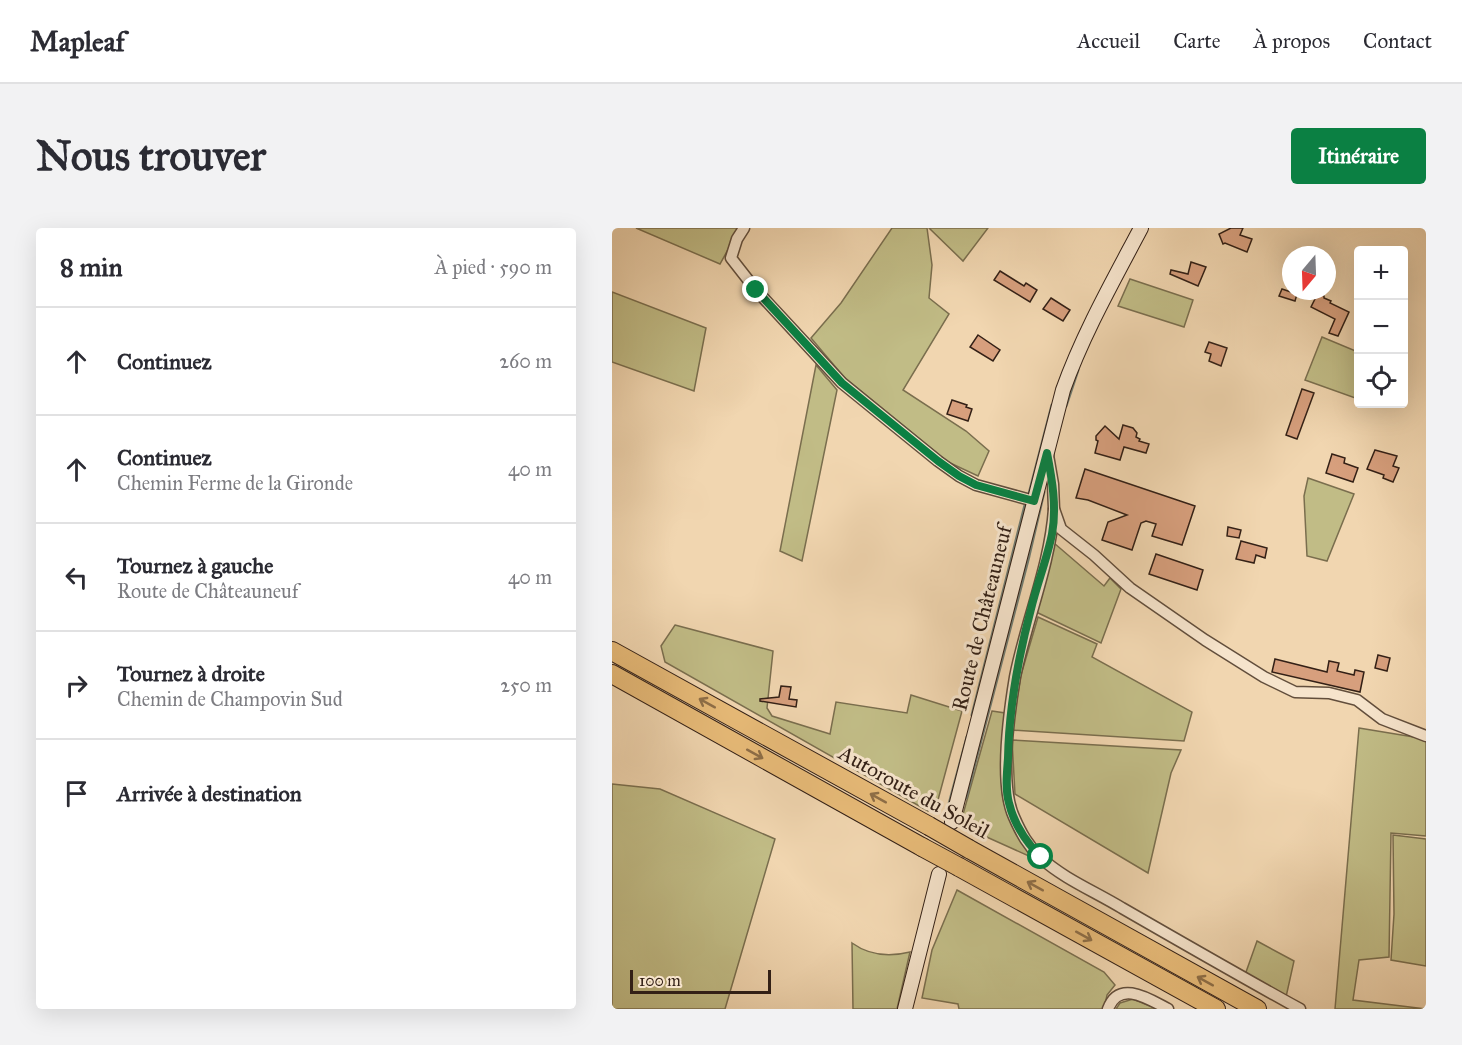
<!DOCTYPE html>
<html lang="fr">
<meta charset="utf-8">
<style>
:root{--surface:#fff;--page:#f2f2f3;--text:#2b2b33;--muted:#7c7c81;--line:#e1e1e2;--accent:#0b8043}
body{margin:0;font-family:"IM FELL Great Primer",serif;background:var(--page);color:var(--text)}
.controls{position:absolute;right:18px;top:18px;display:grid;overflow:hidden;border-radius:6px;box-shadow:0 6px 24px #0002}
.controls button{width:54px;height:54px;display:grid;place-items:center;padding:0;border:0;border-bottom:2px solid var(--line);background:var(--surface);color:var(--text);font:30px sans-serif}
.compass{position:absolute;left:670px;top:18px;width:54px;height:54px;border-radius:50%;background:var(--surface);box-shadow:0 6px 24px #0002;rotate:199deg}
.scale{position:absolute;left:18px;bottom:15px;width:141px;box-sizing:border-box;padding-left:6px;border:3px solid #332016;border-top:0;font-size:16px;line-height:21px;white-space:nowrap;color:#332016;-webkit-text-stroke:4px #f6e4cc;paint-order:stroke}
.stop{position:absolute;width:18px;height:18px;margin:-14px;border:4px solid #0b8043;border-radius:50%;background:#fff}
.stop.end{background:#0b8043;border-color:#fff;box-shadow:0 2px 6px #0008}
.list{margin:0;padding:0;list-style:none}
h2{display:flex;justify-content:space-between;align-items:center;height:78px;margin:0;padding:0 24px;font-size:26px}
h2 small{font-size:20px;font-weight:400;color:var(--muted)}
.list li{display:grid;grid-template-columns:39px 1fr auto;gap:18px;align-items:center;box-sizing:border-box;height:108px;padding:0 24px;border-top:2px solid var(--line)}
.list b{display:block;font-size:22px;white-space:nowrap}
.list p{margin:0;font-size:20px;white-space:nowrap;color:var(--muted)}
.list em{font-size:20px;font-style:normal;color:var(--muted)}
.icon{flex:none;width:33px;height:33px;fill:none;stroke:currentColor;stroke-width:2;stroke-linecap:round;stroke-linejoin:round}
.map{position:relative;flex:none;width:814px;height:781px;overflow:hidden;border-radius:6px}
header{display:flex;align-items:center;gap:36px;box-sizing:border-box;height:84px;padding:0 30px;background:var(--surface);border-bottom:2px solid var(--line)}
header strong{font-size:28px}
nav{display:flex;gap:33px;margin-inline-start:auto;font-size:21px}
.intro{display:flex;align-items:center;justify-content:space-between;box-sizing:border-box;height:144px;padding:0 36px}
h1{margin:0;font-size:42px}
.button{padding:15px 27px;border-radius:6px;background:var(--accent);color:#fff;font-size:21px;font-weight:700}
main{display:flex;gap:36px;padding:0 36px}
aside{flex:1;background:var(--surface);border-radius:6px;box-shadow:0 6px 24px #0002}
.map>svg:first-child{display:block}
.green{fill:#c1bc86;stroke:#7a6e4e;stroke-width:1.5}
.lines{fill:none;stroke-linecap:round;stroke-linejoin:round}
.stream{stroke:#717c72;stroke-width:3}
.building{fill:#d79f7d;stroke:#332016;stroke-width:1.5}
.minor-casing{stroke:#624e3c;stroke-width:13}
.secondary-casing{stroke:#332016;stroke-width:16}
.motorway-casing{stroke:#332016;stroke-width:20}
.minor{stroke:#f6e4cc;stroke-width:10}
.secondary{stroke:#f6e4cc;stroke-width:14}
.motorway{stroke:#e8bb78;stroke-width:18}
.motorway-bridge-casing{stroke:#332016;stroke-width:20;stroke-linecap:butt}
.motorway-bridge{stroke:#e8bb78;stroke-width:18}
.oneway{stroke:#8e6e47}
.route{stroke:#0b8043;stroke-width:8}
.labels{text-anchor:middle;stroke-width:6;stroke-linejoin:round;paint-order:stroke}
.street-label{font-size:21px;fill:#332016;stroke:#f6e4cc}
</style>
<header>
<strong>Mapleaf</strong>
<nav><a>Accueil</a><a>Carte</a><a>À propos</a><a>Contact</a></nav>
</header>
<div class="intro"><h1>Nous trouver</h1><a class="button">Itinéraire</a></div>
<main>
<aside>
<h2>8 min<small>À pied · 590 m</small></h2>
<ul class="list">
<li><svg class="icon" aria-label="ahead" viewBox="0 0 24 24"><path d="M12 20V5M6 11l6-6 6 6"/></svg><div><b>Continuez</b></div><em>260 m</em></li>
<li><svg class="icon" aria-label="ahead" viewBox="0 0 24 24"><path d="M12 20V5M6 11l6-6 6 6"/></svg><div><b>Continuez</b><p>Chemin Ferme de la Gironde</p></div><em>40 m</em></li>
<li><svg class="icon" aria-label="left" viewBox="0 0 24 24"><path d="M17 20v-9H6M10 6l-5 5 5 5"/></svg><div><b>Tournez à gauche</b><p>Route de Châteauneuf</p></div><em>40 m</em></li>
<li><svg class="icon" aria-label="right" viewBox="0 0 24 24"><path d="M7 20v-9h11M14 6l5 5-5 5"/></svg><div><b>Tournez à droite</b><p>Chemin de Champovin Sud</p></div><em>250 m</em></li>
<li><svg class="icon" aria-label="arrive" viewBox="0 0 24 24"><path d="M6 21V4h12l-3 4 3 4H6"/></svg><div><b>Arrivée à destination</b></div></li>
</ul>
</aside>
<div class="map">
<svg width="814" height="781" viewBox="0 0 814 781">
<rect width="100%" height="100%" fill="#f1d6b0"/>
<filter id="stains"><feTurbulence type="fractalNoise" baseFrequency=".00333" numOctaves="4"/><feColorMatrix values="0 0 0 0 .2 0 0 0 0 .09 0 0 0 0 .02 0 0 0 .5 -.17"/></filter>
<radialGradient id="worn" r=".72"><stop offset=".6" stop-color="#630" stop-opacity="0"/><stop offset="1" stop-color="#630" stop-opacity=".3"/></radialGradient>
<g class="green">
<path d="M 24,0 L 128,0 L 108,36 Z"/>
<path d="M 280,0 L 315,0 L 320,37 L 317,70 L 337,86 L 291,162 L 354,203 L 377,223 L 366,248 L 336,234 L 232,149 L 199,110 L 229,75 Z"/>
<path d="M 317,0 L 376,0 L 351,33 Z"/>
<path d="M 518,51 L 581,72 L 572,99 L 506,78 Z"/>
<path d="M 0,64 L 94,100 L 82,163 L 0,134 Z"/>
<path d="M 710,109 L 746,124 L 746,171 L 693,152 Z"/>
<path d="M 204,137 L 225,162 L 190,333 L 168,323 Z"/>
<path d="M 696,250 L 742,266 L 715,333 L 695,328 L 692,268 Z"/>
<path d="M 442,315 L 492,358 L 498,350 L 509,361 L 489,415 L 422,383 Z"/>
<path d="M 426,389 L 485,416 L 480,429 L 580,484 L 572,513 L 400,502 L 409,447 Z"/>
<path d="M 63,397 L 161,423 L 155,480 L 160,488 L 218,506 L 224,474 L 295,485 L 299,467 L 350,483 L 323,583 L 316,583 L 53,434 L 49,418 Z"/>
<path d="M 380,483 L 393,485 L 390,564 L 392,576 L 419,629 L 348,597 Z"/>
<path d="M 747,500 L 814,511 L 814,608 L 779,605 L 777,729 L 747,732 L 741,772 L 814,781 L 723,781 Z"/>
<path d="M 400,512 L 569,522 L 559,545 L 536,645 L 403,566 Z"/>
<path d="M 0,556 L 48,561 L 163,611 L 113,781 L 0,781 Z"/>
<path d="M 781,607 L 814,611 L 814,738 L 779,732 L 782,686 Z"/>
<path d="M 345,662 L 492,744 L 503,757 L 495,767 L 492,781 L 347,781 L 346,776 L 310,770 L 320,722 Z"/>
<path d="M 645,713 L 682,733 L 674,769 L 633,747 Z"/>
<path d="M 240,715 C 258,728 278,729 298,724 L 285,781 L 241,781 Z"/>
<path d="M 521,771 L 545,781 L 504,781 L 508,775 Z"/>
</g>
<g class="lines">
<g class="stream">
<path d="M 454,178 L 466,142"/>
<path d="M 417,266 L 440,177"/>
<path d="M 360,487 L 413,277"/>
<path d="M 354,570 L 417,328 L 432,264"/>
<path d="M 333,591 L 355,509"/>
</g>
</g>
<g class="building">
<path d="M 619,0 L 631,0 L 628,7 L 640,11 L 635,24 L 613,15 L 611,16 L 607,6 Z"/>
<path d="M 579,34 L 594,39 L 586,58 L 558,46 L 559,42 L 576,46 Z"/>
<path d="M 388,43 L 412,58 L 414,55 L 425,62 L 418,74 L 382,52 Z"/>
<path d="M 670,61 L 685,66 L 683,73 L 667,68 Z"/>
<path d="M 706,65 L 712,68 L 712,70 L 719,73 L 718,75 L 737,84 L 726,108 L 717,105 L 723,91 L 699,79 Z"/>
<path d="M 439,70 L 458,82 L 451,93 L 431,81 Z"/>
<path d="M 366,107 L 388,122 L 381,133 L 358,119 Z"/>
<path d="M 597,114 L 615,120 L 609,138 L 597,133 L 599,126 L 593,124 Z"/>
<path d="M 690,161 L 702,165 L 685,211 L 674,207 Z"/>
<path d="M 340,172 L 355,177 L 354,179 L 360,181 L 356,193 L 335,186 Z"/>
<path d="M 511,197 L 521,200 L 525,205 L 524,209 L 528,211 L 527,213 L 537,216 L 534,225 L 512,219 L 508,232 L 483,225 L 486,213 L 484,212 L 484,208 L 493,198 L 507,211 Z"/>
<path d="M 763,222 L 785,228 L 781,238 L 787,240 L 781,254 L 771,250 L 772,247 L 755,241 Z"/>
<path d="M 720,226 L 733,230 L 732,235 L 746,240 L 741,254 L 714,245 Z"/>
<path d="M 473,241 L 583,278 L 570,317 L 540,308 L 544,296 L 534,293 L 529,295 L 520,322 L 490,312 L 496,294 L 515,287 L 476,272 L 464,270 Z"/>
<path d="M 616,299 L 629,302 L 627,310 L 615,308 Z"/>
<path d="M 629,313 L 655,320 L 653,330 L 644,327 L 642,335 L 624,331 Z"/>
<path d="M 544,326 L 591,342 L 585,362 L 537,346 Z"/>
<path d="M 766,427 L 778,430 L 775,443 L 763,440 Z"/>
<path d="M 663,431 L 715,444 L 717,433 L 727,435 L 725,443 L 742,447 L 743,442 L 752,444 L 748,464 L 660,444 Z"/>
<path d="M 169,458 L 179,459 L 177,471 L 185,472 L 184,479 L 148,473 L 148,471 L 167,469 Z"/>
</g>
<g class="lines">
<g class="minor-casing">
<g id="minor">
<path d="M 132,0 L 125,11 L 119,30 L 144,62 L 230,155 L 326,233 L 347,248 L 364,257 L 422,273"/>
<path d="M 436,227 L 441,256 L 442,281 L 449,301 L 482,327 L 518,360 L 593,412 L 652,449 L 683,464 L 717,465 L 745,472 L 770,491 L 814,508"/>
<path d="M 442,281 C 438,338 414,393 403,449 C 397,485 387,556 402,589 C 409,605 416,618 429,630 C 452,651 484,664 510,680 C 569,714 628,748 688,781"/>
<path d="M 496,781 C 507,751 537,771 556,781"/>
</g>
</g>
<g class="secondary-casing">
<g id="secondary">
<path d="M 340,594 L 451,162 C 471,106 501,53 529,0"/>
<path d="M 293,781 L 327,646"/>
</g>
</g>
<g class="motorway-casing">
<g id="motorway">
<path d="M 0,423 L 317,598"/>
<path d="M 0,446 L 310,619"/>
<path d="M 357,621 L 645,781"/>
<path d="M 347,639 L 604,781"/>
</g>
</g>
<use href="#minor" class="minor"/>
<use href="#secondary" class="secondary"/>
<use href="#motorway" class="motorway"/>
<g class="motorway-bridge-casing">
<g id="motorway-bridge">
<path d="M 317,598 L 357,621"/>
<path d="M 310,619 L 347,639"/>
</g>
</g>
<use href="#motorway-bridge" class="motorway-bridge"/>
</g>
<defs><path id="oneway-shaft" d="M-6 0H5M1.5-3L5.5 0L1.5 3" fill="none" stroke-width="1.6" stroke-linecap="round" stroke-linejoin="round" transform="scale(1.5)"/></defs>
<g class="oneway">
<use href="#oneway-shaft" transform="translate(95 475) rotate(-151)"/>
<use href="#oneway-shaft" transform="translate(143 526) rotate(29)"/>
<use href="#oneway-shaft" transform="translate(266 570) rotate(-151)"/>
<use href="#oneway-shaft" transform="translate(423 658) rotate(-151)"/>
<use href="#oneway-shaft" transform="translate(472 708) rotate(29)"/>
<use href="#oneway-shaft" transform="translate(593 753) rotate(-151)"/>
</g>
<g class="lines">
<path class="route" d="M 144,62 L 230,155 L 326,233 L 347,248 L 364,257 L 422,273 L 435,225 C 440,251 445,279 440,306 C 435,331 425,356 419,381 C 406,430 397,479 396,530 C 395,544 393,561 397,575 C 402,596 414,614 429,629"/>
</g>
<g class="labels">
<g class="street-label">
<text transform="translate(370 390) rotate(-76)" y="7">Route de Châteauneuf</text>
<text transform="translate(302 564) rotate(29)" y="7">Autoroute du Soleil</text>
</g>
</g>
<rect width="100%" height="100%" filter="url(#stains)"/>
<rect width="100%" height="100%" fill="url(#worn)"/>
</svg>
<div class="controls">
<button>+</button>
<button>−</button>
<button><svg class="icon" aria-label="locate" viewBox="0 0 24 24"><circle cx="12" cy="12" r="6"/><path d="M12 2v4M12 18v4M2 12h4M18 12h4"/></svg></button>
</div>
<svg class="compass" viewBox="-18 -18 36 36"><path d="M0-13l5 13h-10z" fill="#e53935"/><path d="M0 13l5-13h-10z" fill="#7c7c81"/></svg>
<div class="scale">100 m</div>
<div class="stop" style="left:429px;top:629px"></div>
<div class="stop end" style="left:144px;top:62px"></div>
</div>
</main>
